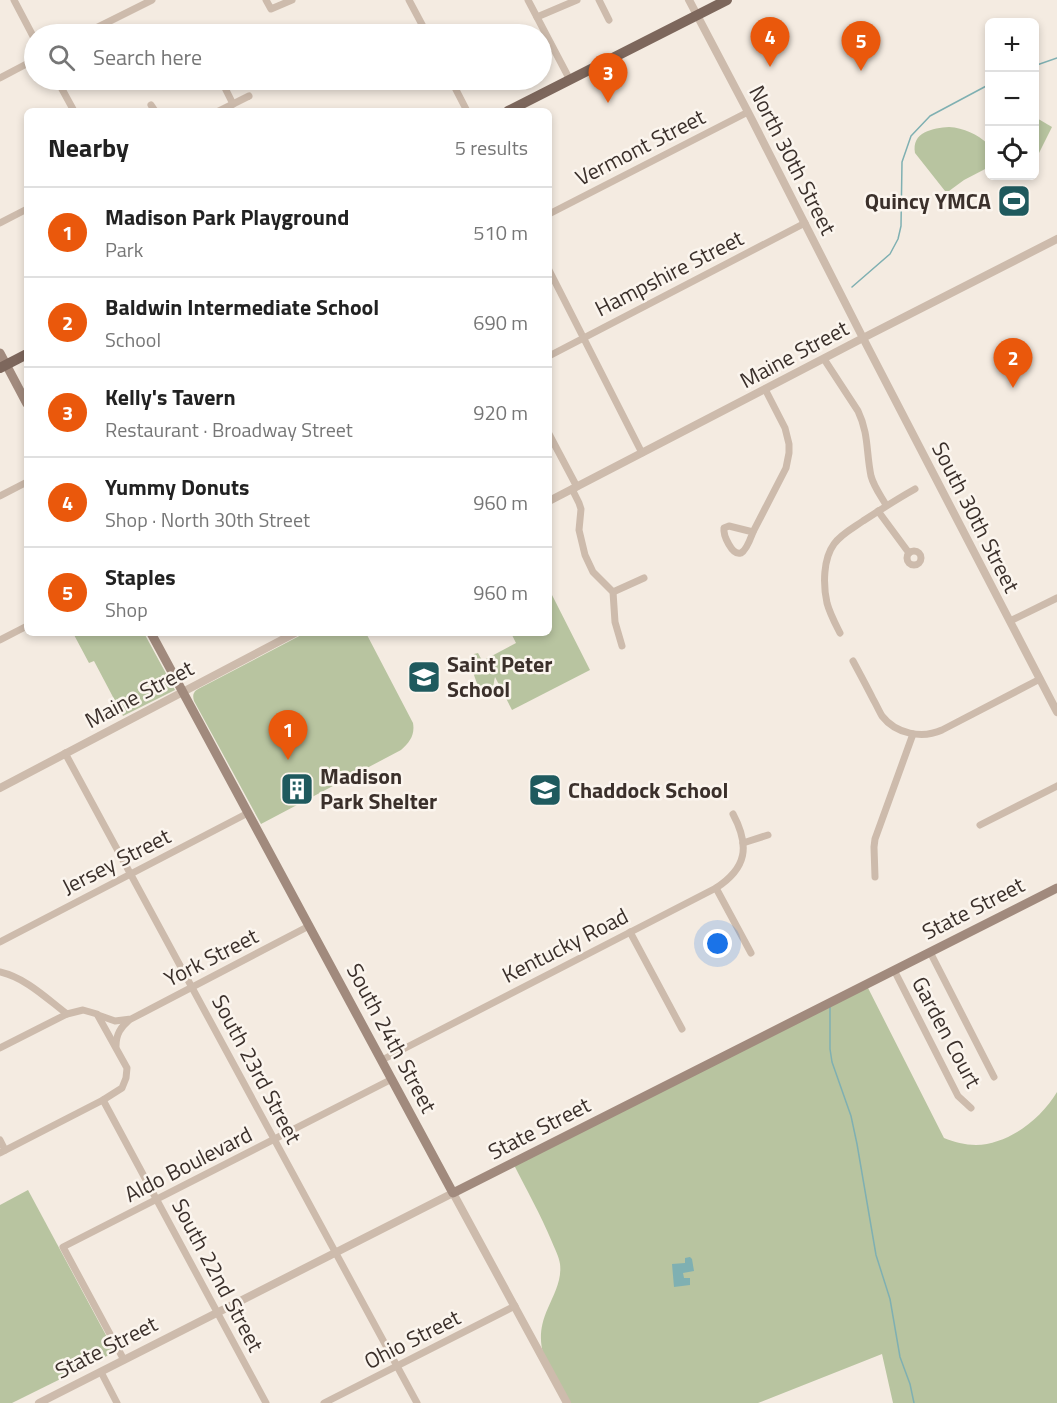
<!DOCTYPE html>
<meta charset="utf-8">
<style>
:root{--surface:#fff;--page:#f2f2f2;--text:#222;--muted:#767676;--line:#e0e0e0;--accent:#ea580c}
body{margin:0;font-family:"Titillium Web",sans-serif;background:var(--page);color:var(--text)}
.controls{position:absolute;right:18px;top:18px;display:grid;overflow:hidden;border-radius:9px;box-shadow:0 3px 9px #0003}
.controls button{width:54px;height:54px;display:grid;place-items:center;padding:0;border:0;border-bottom:2px solid var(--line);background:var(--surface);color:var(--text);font:30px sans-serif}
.you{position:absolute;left:718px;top:944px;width:21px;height:21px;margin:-15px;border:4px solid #fff;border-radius:50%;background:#1a73e8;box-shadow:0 0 0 9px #1a73e833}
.badge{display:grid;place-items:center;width:39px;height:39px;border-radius:50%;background:var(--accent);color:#fff;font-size:20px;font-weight:700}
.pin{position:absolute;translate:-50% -50px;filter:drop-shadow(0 2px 3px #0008)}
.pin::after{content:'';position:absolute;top:32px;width:21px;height:18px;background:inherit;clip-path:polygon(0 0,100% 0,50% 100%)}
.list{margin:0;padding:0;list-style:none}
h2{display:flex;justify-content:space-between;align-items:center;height:78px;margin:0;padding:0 24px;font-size:26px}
h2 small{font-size:20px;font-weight:400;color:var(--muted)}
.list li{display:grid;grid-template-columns:39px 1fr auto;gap:18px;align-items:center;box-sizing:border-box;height:90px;padding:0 24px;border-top:2px solid var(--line)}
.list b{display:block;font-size:22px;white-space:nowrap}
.list p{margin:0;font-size:20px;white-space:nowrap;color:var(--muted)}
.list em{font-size:20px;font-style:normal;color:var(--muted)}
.icon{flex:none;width:33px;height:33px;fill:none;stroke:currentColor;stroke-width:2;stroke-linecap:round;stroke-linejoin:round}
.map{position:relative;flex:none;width:1057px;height:1403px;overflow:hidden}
.search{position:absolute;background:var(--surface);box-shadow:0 3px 9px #0003;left:24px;top:24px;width:528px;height:66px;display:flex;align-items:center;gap:15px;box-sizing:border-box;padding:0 21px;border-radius:33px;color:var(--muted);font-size:22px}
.panel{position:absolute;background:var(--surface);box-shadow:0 3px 9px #0003;left:24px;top:108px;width:528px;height:528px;border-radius:9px}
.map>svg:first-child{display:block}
.green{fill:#b8c4a0}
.water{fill:#7fb0b2}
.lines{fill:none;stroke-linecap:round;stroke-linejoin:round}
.stream{stroke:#7fb0b2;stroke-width:1.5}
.minor{stroke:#cdbbac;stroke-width:7}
.tertiary{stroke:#cdbbac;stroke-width:8}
.secondary{stroke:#a18a7d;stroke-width:9}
.primary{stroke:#7d675c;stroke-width:10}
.labels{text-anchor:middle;stroke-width:5;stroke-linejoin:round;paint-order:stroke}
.street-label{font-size:22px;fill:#3b302b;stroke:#fbf5ee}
.poi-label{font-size:22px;font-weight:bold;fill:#3b302b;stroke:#fbf5ee;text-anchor:start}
</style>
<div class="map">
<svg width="1057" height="1403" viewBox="0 0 1057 1403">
<rect width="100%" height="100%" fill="#f4ebe1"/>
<g class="green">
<path d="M 1035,117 L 1052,127 L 1037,157 L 1035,157 Z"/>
<path d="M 949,127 C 964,128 977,134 988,144 L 989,167 L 964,180 L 949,191 L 945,191 L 915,153 C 911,132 933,128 949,127 Z"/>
<path d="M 551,593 L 590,670 L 512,710 L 495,677 C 493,685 495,689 485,692 L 480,690 C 475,679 469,665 474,654 L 478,653 L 484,664 L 491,670 L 486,659 L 516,643 L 511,633 L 549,633 L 549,594 Z"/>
<path d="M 73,633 L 144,633 L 175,690 L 123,716 L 94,661 L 89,663 Z"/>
<path d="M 305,633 L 366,633 L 413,723 C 415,735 410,742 401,750 L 261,824 L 194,701 C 192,694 194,691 200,688 Z"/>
<path d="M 866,984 L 944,1138 C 954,1142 965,1145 976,1145 C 1009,1144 1041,1119 1057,1092 L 1057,1403 L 893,1403 L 882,1354 L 758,1403 L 567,1403 C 550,1370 530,1347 548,1308 C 554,1294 562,1280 560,1264 C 559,1257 555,1249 552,1242 C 541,1215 526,1189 513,1163 Z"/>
<path d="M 28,1190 L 115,1352 L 12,1403 L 0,1403 L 0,1205 Z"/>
</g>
<path class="water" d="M 690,1257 L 692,1259 L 694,1271 L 683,1273 L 684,1278 L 690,1278 L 690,1285 L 674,1287 L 672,1264 L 685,1263 L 685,1258 Z"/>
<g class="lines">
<g class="stream">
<path d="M 1034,66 L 1057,58"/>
<path d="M 852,287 L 890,254 L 898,239 L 901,226 L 902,162 L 911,136 L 930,116 L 990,84"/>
<path d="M 830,1006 L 830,1049 L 832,1062 L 851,1116 L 857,1144 L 876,1255 L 890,1299 L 900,1357 L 910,1384 L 914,1403"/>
</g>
<g class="minor">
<path d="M 14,0 L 34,38"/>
<path d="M 266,0 L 271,9 L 292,0"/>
<path d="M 409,0 L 427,34"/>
<path d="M 528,0 L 570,80"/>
<path d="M 599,0 L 609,20"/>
<path d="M 537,17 L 577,0"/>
<path d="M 84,34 L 152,0"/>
<path d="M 0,78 L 34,60"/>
<path d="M 57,80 L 74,111"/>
<path d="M 221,80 L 233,104"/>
<path d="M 451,80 L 467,111"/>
<path d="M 151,105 L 155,111"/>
<path d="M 219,111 L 249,96"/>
<path d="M 549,214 L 748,112"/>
<path d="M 0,223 L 27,209"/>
<path d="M 549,270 L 642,453"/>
<path d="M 549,356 L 805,223"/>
<path d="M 824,359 L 858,411 C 869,434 866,452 871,476 C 874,487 881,496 886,505"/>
<path d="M 549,434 L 577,487"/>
<path d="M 572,489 L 579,503 L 581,509 L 579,530 L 585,555 L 593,572 L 613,592 L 615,622 L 622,646"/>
<path d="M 0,496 L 27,482"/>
<path d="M 878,511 L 909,553"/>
<path d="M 729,526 L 753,532 C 751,537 747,550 741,553 C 732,556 723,535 724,528 Z"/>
<path d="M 753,532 L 786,468 L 789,453 L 789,444 L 785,428 L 765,389"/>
<circle cx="914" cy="558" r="7"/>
<path d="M 613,592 L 644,578"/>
<path d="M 1010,621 L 1057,598"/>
<path d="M 840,633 C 835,623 830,614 827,603 C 823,585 823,559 834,544 C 841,534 853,528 863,521 C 880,510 897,499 915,489"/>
<path d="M 0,640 L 27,626"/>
<path d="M 853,661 C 860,674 867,687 873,699 C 876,704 879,711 882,716 C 896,734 922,739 942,730 L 1040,679"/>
<path d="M 65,753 L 417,1403"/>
<path d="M 980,825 L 1057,786"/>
<path d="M 743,843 L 768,835"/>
<path d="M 875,877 L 874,847 L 875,839 L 913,734"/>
<path d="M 716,888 L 751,953"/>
<path d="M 630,932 L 682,1029"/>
<path d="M 0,942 L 248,813"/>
<path d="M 930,952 L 994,1077"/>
<path d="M 894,970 L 958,1096 L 971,1108"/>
<path d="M 0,972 C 26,978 46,998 67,1014 L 83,1010 L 97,1014 L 127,1068 L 126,1078 L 122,1088 L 103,1100 L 0,1153"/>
<path d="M 98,1015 L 115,1021 L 131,1019 L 309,926"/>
<path d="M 116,1046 C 116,1034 121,1027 129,1020"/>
<path d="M 0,1048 L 67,1014"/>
<path d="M 382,1060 L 716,888 C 747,868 750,846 733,814"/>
<path d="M 103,1100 L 266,1403"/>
<path d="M 0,1140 L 5,1150"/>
<path d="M 124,1360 L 63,1247 L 392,1079"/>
<path d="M 101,1372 L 117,1403"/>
<path d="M 324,1403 L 515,1306"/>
</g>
<g class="tertiary">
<path d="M 689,0 L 748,112 L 863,338 L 1057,712"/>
<path d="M 549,501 L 863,338 L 1057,239"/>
<path d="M 0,788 L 295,633"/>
<path d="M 39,1403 L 453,1193 L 567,1403"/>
</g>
<g class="secondary">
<path d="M 0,353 L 27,404"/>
<path d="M 151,633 L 453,1193 L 1057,888"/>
</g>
<g class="primary">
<path d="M 508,111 L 727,0"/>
<path d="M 0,368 L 27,354"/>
</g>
</g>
<defs>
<g id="stadium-square" transform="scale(1.725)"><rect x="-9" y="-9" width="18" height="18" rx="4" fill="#1f5a5e" stroke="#fbf5ee"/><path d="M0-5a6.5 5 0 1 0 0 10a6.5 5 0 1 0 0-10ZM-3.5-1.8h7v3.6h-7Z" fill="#fff"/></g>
<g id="school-square" transform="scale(1.725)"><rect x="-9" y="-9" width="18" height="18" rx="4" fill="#1f5a5e" stroke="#fbf5ee"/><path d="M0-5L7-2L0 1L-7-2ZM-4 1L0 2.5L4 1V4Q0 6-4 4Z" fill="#fff"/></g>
<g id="building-square" transform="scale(1.725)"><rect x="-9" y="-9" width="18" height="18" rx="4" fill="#1f5a5e" stroke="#fbf5ee"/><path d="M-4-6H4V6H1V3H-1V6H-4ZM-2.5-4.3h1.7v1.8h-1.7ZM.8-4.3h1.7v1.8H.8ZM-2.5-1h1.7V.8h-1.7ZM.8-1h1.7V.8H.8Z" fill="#fff"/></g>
</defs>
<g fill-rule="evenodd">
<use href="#stadium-square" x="1014" y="201"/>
<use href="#school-square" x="424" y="677"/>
<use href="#building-square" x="297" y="789"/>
<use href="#school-square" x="545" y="790"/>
</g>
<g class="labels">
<g class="street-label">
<text transform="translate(640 147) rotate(-27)" y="8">Vermont Street</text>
<text transform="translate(793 160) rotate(63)" y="8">North 30th Street</text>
<text transform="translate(669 273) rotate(-27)" y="8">Hampshire Street</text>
<text transform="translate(794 354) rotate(-28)" y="8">Maine Street</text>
<text transform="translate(976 517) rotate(63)" y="8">South 30th Street</text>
<text transform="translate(139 694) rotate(-28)" y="8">Maine Street</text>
<text transform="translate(116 861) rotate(-27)" y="8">Jersey Street</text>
<text transform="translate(973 908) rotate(-27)" y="8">State Street</text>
<text transform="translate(565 945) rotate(-27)" y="8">Kentucky Road</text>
<text transform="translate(211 957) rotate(-27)" y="8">York Street</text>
<text transform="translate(947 1032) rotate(62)" y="8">Garden Court</text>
<text transform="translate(392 1038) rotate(62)" y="8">South 24th Street</text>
<text transform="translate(257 1069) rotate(62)" y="8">South 23rd Street</text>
<text transform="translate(539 1128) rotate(-27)" y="8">State Street</text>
<text transform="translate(188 1164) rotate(-27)" y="8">Aldo Boulevard</text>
<text transform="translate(218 1275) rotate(62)" y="8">South 22nd Street</text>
<text transform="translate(412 1339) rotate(-27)" y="8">Ohio Street</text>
<text transform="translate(106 1347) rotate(-27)" y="8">State Street</text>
</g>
<g class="poi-label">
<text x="991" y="209" text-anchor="end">Quincy YMCA</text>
<text x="447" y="672">Saint Peter<tspan x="447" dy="25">School</tspan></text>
<text x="320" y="784">Madison<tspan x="320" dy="25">Park Shelter</tspan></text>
<text x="568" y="798">Chaddock School</text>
</g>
</g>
</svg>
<div class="controls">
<button>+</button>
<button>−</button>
<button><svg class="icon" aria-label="locate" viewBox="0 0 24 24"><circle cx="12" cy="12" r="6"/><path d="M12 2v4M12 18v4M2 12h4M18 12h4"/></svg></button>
</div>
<div class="you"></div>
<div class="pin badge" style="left:288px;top:760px">1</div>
<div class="pin badge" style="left:1013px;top:388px">2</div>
<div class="pin badge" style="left:608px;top:103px">3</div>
<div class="pin badge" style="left:770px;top:67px">4</div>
<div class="pin badge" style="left:861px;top:71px">5</div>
<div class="search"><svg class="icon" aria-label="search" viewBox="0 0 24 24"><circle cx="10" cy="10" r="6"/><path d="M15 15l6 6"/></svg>Search here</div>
<section class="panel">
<h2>Nearby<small>5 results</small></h2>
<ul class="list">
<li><span class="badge">1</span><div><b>Madison Park Playground</b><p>Park</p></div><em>510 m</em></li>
<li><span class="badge">2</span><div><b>Baldwin Intermediate School</b><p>School</p></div><em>690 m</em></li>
<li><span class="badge">3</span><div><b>Kelly's Tavern</b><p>Restaurant · Broadway Street</p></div><em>920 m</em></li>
<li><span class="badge">4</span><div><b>Yummy Donuts</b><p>Shop · North 30th Street</p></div><em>960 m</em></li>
<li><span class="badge">5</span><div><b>Staples</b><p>Shop</p></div><em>960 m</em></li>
</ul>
</section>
</div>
